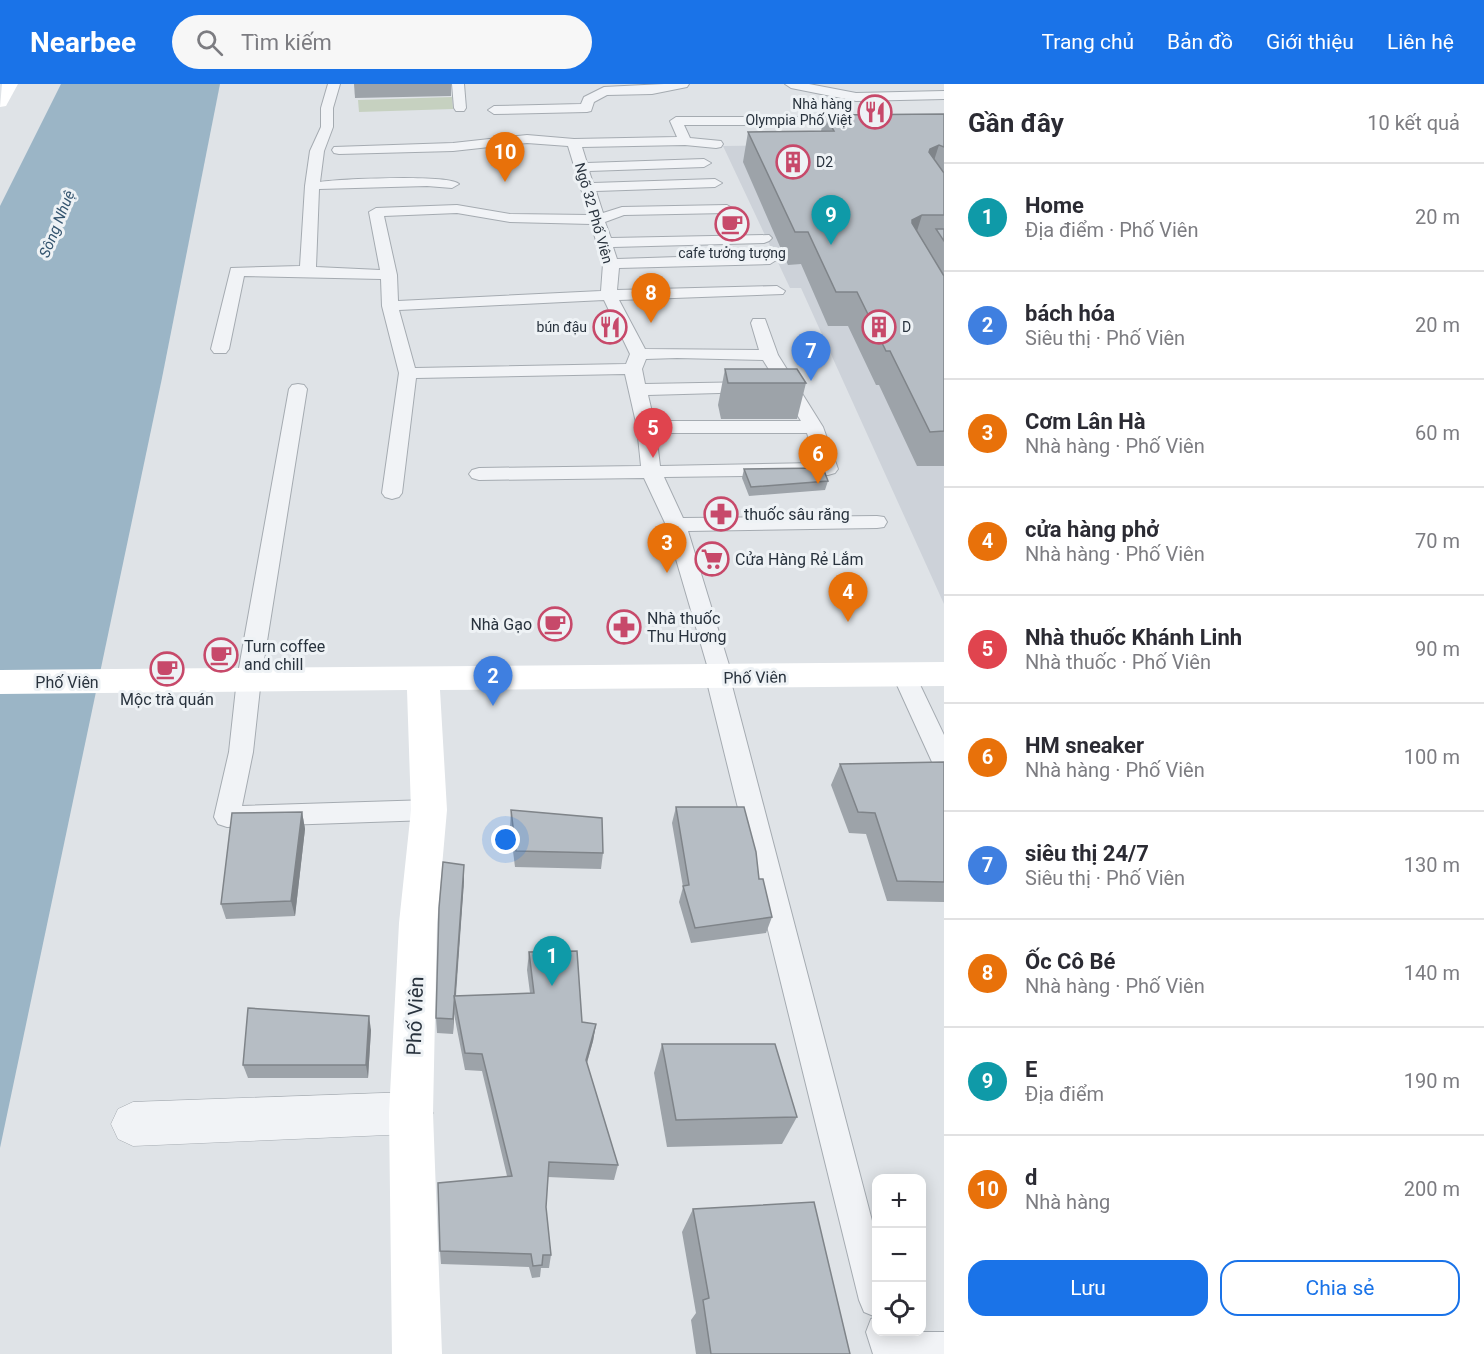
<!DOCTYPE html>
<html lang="vi">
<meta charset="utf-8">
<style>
:root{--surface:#fff;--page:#f7f7f7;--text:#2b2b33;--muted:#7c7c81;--line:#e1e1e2;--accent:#1a73e8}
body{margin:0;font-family:Roboto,sans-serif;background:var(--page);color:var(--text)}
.controls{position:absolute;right:18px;bottom:18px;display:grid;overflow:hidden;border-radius:12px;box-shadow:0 3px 15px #0003}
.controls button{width:54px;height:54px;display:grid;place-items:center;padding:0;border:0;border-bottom:2px solid var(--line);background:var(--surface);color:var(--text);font:30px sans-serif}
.you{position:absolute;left:506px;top:756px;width:21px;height:21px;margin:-15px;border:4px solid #fff;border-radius:50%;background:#1a73e8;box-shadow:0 0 0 9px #1a73e833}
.badge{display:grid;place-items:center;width:39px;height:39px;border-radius:50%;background:var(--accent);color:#fff;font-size:20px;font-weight:700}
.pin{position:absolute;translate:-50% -50px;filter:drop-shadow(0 2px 3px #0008)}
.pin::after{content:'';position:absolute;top:32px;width:21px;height:18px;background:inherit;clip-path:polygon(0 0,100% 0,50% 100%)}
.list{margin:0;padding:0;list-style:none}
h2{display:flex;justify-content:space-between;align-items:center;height:78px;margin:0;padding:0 24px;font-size:26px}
h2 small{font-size:20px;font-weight:400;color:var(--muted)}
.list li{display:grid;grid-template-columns:39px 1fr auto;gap:18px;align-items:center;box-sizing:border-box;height:108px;padding:0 24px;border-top:2px solid var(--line)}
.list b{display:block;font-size:22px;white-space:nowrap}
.list p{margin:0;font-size:20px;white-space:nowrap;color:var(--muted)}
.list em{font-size:20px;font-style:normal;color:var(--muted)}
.actions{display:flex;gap:12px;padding:18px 24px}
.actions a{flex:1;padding:14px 0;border:2px solid var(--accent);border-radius:18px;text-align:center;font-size:21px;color:var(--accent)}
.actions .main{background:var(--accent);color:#fff}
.icon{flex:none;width:33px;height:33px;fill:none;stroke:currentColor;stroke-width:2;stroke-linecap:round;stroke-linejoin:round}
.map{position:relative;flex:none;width:944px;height:1270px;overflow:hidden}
header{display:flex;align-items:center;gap:36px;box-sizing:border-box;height:84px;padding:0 30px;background:var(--accent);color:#fff}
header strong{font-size:28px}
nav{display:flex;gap:33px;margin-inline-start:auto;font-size:21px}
.search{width:420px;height:54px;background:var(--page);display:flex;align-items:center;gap:15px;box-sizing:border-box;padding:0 21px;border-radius:33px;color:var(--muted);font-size:22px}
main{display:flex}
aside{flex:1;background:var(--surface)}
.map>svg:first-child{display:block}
.built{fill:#cdd2d9}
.green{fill:#c6d1c0}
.water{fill:#9bb5c6}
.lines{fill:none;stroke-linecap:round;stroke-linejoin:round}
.lane-casing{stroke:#a5abb1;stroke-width:2}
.street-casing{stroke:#a5abb1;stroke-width:1}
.lane{fill:#f1f3f6;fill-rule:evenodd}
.street{fill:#f1f3f6;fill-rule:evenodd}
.secondary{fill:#fff;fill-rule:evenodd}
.wall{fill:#9da3a9}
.shaded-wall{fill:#7f8489}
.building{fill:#b6bdc4;stroke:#7f8489;stroke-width:1.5}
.labels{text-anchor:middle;stroke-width:6;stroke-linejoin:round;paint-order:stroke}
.far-poi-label{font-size:14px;fill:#29333e;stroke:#eef2f5;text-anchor:end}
.far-street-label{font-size:14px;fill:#29333e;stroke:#eef2f5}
.far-water-label{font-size:15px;font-style:italic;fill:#35556f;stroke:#eef2f5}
.poi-label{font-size:16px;fill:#29333e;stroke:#eef2f5;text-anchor:start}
.street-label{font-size:16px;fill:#29333e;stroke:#eef2f5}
.near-street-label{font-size:20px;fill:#29333e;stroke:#eef2f5}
</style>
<header>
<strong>Nearbee</strong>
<div class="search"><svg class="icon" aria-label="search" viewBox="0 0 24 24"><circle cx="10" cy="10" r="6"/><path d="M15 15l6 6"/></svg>Tìm kiếm</div>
<nav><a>Trang chủ</a><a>Bản đồ</a><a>Giới thiệu</a><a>Liên hệ</a></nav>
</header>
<main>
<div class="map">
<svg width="944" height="1270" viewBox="0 0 944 1270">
<rect width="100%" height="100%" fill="#dfe3e7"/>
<path class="built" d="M 944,59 L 944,520 L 801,204 L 790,204 L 723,62 Z"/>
<path class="green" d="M 452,13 L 453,25 L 359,28 L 358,16 Z"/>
<path class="water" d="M 61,0 L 220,0 L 162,294 L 0,1064 L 0,122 Z"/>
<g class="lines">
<g class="lane-casing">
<g id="lane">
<path d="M 328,0 L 340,0 L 333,24 L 333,43 L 324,67 L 320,98 C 339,95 449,90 459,100 L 452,104 L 427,102 L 319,105 L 316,183 L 380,186 L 369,128 L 376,124 L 457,121 L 510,130 L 589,131 L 568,62 L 527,59 L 453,67 L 339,70 L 334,69 L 332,66 L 334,63 L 453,59 L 527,51 L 574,55 L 677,53 L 670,37 L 676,33 L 801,33 L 807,37 L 801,41 L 684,41 L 690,54 L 721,57 L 723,60 L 721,63 L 716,64 L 685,61 L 582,63 L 587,79 L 704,75 L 711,79 L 704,83 L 589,87 L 593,99 L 715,95 L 722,99 L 715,103 L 596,107 L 603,129 L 622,123 L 727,121 L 734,125 L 727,129 L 624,131 L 605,138 L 611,154 L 769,151 L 772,154 L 769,157 L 764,159 L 613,163 L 617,175 L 770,170 L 778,175 L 770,180 L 619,184 L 617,206 L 777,202 L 785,207 L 783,210 L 619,216 L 645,265 L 759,266 L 751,239 L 753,235 L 765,235 L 778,271 L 823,343 L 838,385 L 835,389 L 828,391 L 664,393 L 683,434 L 877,432 L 884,433 L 887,438 L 884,443 L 877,444 L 688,447 L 729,581 L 730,594 L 876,1152 L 876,1233 L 864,1228 L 859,1216 L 706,594 L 707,581 L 666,441 L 644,394 L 479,396 L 472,394 L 469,390 L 472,386 L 479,384 L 641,382 L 637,343 L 625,290 L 416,294 L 402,409 L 399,413 L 392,415 L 385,413 L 382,409 L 399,289 L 382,222 L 381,195 L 244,192 L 229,265 L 226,269 L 214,269 L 211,265 L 231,184 L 300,182 L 305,102 L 310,67 L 321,43 L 321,24 ZM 457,129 L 510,138 L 591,140 L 603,180 L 601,207 L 398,217 L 397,191 L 384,132 ZM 604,216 L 630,270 L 626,280 L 415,284 L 399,226 ZM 677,274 L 763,276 L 801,337 L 654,337 L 648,311 L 754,308 L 760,307 L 763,303 L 760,299 L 754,298 L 645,300 L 642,285 L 646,275 ZM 656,349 L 807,349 L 816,379 L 660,382 Z"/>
<path d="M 452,0 L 464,0 L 466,24 L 464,27 L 456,27 L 454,24 Z"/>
<path d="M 664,0 L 689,0 L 687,3 L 652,10 L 607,11 L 594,18 L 591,27 L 587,28 L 494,30 L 488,26 L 494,22 L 581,20 L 584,13 L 604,3 Z"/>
<path d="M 785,0 L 809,0 L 856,9 L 944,7 L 944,15 L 856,17 L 791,4 Z"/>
<path d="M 298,300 L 304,301 L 307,305 L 261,595 L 253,668 L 242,722 L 429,716 L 438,719 L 442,726 L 438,733 L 429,736 L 227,743 L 218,740 L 214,733 L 229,668 L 237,595 L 289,305 L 292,301 Z"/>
<path d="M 904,582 L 912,584 L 944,651 L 944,688 L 935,685 L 932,678 L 892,590 L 896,584 Z"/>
<path d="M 876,1233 L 876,1248 L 944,1248 L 944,1270 L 873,1270 L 866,1248 L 871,1235 Z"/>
</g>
</g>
<g class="street-casing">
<path id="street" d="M 411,1008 L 426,1014 L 433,1029 L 426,1044 L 411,1050 L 133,1062 L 118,1055 L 111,1040 L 118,1025 L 133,1018 Z"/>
</g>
<use href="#lane" class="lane"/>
<use href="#street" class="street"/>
<g class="secondary">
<path d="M 2,0 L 18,0 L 6,22 L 0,23 Z"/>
<path d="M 944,578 L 944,602 L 440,606 L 447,726 L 437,839 L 433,1029 L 442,1270 L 392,1270 L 389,1029 L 399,839 L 411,726 L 407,606 L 0,610 L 0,586 Z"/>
</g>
</g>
<g class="wall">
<path d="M 354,0 L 451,0 L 451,12 L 355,14 Z"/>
<path d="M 944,30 L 944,382 L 917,382 L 879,301 L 876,301 L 848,242 L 828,242 L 801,180 L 788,181 L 743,78 L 748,48 L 821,47 L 825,31 Z"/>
<path d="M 725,285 L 806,299 L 797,335 L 721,335 L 718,321 Z"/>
<path d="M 744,385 L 828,397 L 825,406 L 749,412 L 742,394 Z"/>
<path d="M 944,678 L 944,818 L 887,817 L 866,750 L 849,749 L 831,701 L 840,680 Z"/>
<path d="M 676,723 L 759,795 L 772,833 L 766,849 L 691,859 L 679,818 L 683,803 L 672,739 Z"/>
<path d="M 511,726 L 603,769 L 601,785 L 515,783 L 510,743 Z"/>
<path d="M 302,728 L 305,745 L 295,832 L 226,835 L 221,820 Z"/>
<path d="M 464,797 L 456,912 L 530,909 L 527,886 L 529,868 L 582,938 L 596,940 L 593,957 L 587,979 L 618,1081 L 614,1096 L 548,1093 L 546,1123 L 551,1171 L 549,1184 L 541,1184 L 540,1193 L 532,1194 L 529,1183 L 441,1180 L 440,1167 L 507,1092 L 482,987 L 465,986 L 454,930 L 453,950 L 437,949 L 436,934 Z"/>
<path d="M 371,946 L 368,994 L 248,994 L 243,981 Z"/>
<path d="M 662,960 L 797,1033 L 782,1060 L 667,1063 L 654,989 Z"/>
<path d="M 693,1125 L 850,1270 L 696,1270 L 691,1236 L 696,1229 L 682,1148 Z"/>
</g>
<g class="shaded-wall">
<path d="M 939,61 L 929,92 L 921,96 L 930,65 Z"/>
<path d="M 922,131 L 912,163 L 903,168 L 912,136 Z"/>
<path d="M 302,728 L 305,745 L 295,832 L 291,817 Z"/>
<path d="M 464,781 L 464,797 L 455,918 L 454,913 Z"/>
<path d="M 454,915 L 454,930 L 453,950 L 453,935 Z"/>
<path d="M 369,932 L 371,946 L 368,994 L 366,981 Z"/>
<path d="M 596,940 L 593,957 L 583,992 L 586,976 Z"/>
</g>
<g class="building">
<path d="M 944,30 L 944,63 L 939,61 L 930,65 L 929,68 L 944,89 L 944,131 L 922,131 L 912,136 L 912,139 L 944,192 L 944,347 L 930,348 L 890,267 L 886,267 L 857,208 L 836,208 L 808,148 L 795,148 L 748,48 L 834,47 L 825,31 Z"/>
<path d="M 936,145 L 944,145 L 944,157 Z"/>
<path d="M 725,285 L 797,285 L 806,299 L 728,299 Z"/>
<path d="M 823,384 L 828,397 L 751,403 L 744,385 Z"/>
<path d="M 944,678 L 944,798 L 897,797 L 875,729 L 858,728 L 840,680 Z"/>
<path d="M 676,723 L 744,723 L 756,768 L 759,795 L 763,795 L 772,833 L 695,844 L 683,802 L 689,801 Z"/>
<path d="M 511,726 L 602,734 L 603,769 L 516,767 Z"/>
<path d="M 302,728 L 291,817 L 221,820 L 232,729 Z"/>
<path d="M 443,778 L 464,781 L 453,935 L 436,934 L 439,824 Z"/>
<path d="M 577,867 L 582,938 L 596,940 L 586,976 L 618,1081 L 549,1078 L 546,1123 L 551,1171 L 543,1171 L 542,1181 L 533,1182 L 531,1170 L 440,1167 L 438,1099 L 512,1092 L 482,970 L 465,969 L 454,912 L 534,909 L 529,868 Z"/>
<path d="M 248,924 L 369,932 L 366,981 L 243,981 Z"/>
<path d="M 662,960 L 775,960 L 797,1033 L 676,1036 Z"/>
<path d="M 814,1118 L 850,1270 L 711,1270 L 703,1216 L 709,1214 L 693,1125 Z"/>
</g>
<defs>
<g id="restaurant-ring" transform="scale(1.725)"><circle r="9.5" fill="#eef2f5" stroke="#c7496a" stroke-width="1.5"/><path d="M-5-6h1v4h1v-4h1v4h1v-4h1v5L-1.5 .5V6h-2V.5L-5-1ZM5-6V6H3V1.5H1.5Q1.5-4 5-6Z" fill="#c7496a"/></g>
<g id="building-ring" transform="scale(1.725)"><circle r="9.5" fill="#eef2f5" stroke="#c7496a" stroke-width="1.5"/><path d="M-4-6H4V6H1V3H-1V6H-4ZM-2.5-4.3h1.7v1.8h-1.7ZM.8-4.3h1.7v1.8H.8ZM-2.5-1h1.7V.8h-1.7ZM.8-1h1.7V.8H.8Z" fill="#c7496a"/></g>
<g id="cafe-ring" transform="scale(1.725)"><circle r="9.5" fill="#eef2f5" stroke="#c7496a" stroke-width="1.5"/><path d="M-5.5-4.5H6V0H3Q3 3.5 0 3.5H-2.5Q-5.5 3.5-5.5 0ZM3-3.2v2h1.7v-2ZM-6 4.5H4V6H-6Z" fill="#c7496a"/></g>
<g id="pharmacy-ring" transform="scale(1.725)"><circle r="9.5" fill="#eef2f5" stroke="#c7496a" stroke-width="1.5"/><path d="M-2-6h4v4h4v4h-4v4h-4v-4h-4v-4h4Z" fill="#c7496a"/></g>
<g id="supermarket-ring" transform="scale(1.725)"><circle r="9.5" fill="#eef2f5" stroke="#c7496a" stroke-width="1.5"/><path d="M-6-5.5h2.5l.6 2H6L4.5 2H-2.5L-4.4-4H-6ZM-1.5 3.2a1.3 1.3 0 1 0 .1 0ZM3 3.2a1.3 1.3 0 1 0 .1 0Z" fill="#c7496a"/></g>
</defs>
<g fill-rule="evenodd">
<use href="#restaurant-ring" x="875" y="28"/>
<use href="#building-ring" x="793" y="78"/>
<use href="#cafe-ring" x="732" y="140"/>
<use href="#restaurant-ring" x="610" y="243"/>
<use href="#building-ring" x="879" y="243"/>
<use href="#pharmacy-ring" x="721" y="430"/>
<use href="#supermarket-ring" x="712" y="475"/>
<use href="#cafe-ring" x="555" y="540"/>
<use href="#pharmacy-ring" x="624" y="543"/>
<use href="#cafe-ring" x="221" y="571"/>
<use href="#cafe-ring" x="167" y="585"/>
</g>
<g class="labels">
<g class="far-poi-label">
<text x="852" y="25">Nhà hàng<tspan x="852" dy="16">Olympia Phố Việt</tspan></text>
<text x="816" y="83" text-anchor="start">D2</text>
<text x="732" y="174" text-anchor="middle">cafe tưởng tượng</text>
<text x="587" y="248">bún đậu</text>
<text x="902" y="248" text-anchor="start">D</text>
</g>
<g class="far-street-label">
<text transform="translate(594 129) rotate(74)" y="5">Ngõ 32 Phố Viên</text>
</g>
<g class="far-water-label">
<text transform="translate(57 140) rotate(-68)" y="5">Sông Nhuệ</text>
</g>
<g class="poi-label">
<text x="744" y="436">thuốc sâu răng</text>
<text x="735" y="481">Cửa Hàng Rẻ Lắm</text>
<text x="647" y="540">Nhà thuốc<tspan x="647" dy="18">Thu Hương</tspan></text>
<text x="532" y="546" text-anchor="end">Nhà Gạo</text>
<text x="244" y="568">Turn coffee<tspan x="244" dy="18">and chill</tspan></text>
<text x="167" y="621" text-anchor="middle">Mộc trà quán</text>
</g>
<g class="street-label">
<text transform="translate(755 593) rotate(-1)" y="6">Phố Viên</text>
<text x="67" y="604">Phố Viên</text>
</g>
<g class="near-street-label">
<text transform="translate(415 932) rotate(-88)" y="7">Phố Viên</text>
</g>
</g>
</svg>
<div class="controls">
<button>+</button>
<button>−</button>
<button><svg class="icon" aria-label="locate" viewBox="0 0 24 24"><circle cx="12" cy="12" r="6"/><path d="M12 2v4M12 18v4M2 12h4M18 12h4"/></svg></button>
</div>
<div class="you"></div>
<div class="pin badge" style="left:552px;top:902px;background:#0f9aa8">1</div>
<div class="pin badge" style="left:493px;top:622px;background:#3f7fe0">2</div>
<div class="pin badge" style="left:667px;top:489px;background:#e8710a">3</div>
<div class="pin badge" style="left:848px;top:538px;background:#e8710a">4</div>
<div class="pin badge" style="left:653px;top:374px;background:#e0444e">5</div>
<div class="pin badge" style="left:818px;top:400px;background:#e8710a">6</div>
<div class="pin badge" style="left:811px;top:297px;background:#3f7fe0">7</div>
<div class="pin badge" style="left:651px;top:239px;background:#e8710a">8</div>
<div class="pin badge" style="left:831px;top:161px;background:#0f9aa8">9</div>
<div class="pin badge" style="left:505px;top:98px;background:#e8710a">10</div>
</div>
<aside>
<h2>Gần đây<small>10 kết quả</small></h2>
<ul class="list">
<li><span class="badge" style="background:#0f9aa8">1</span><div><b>Home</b><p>Địa điểm · Phố Viên</p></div><em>20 m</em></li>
<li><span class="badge" style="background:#3f7fe0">2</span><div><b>bách hóa</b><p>Siêu thị · Phố Viên</p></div><em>20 m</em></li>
<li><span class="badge" style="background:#e8710a">3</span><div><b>Cơm Lân Hà</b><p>Nhà hàng · Phố Viên</p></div><em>60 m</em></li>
<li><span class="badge" style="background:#e8710a">4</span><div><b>cửa hàng phở</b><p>Nhà hàng · Phố Viên</p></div><em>70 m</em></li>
<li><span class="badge" style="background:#e0444e">5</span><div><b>Nhà thuốc Khánh Linh</b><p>Nhà thuốc · Phố Viên</p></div><em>90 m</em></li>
<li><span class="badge" style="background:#e8710a">6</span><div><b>HM sneaker</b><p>Nhà hàng · Phố Viên</p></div><em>100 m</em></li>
<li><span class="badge" style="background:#3f7fe0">7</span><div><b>siêu thị 24/7</b><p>Siêu thị · Phố Viên</p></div><em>130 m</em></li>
<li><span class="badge" style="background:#e8710a">8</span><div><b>Ốc Cô Bé</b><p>Nhà hàng · Phố Viên</p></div><em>140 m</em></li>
<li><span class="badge" style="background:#0f9aa8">9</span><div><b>E</b><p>Địa điểm</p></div><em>190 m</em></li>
<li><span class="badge" style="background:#e8710a">10</span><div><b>d</b><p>Nhà hàng</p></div><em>200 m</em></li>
</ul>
<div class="actions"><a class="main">Lưu</a><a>Chia sẻ</a></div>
</aside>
</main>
